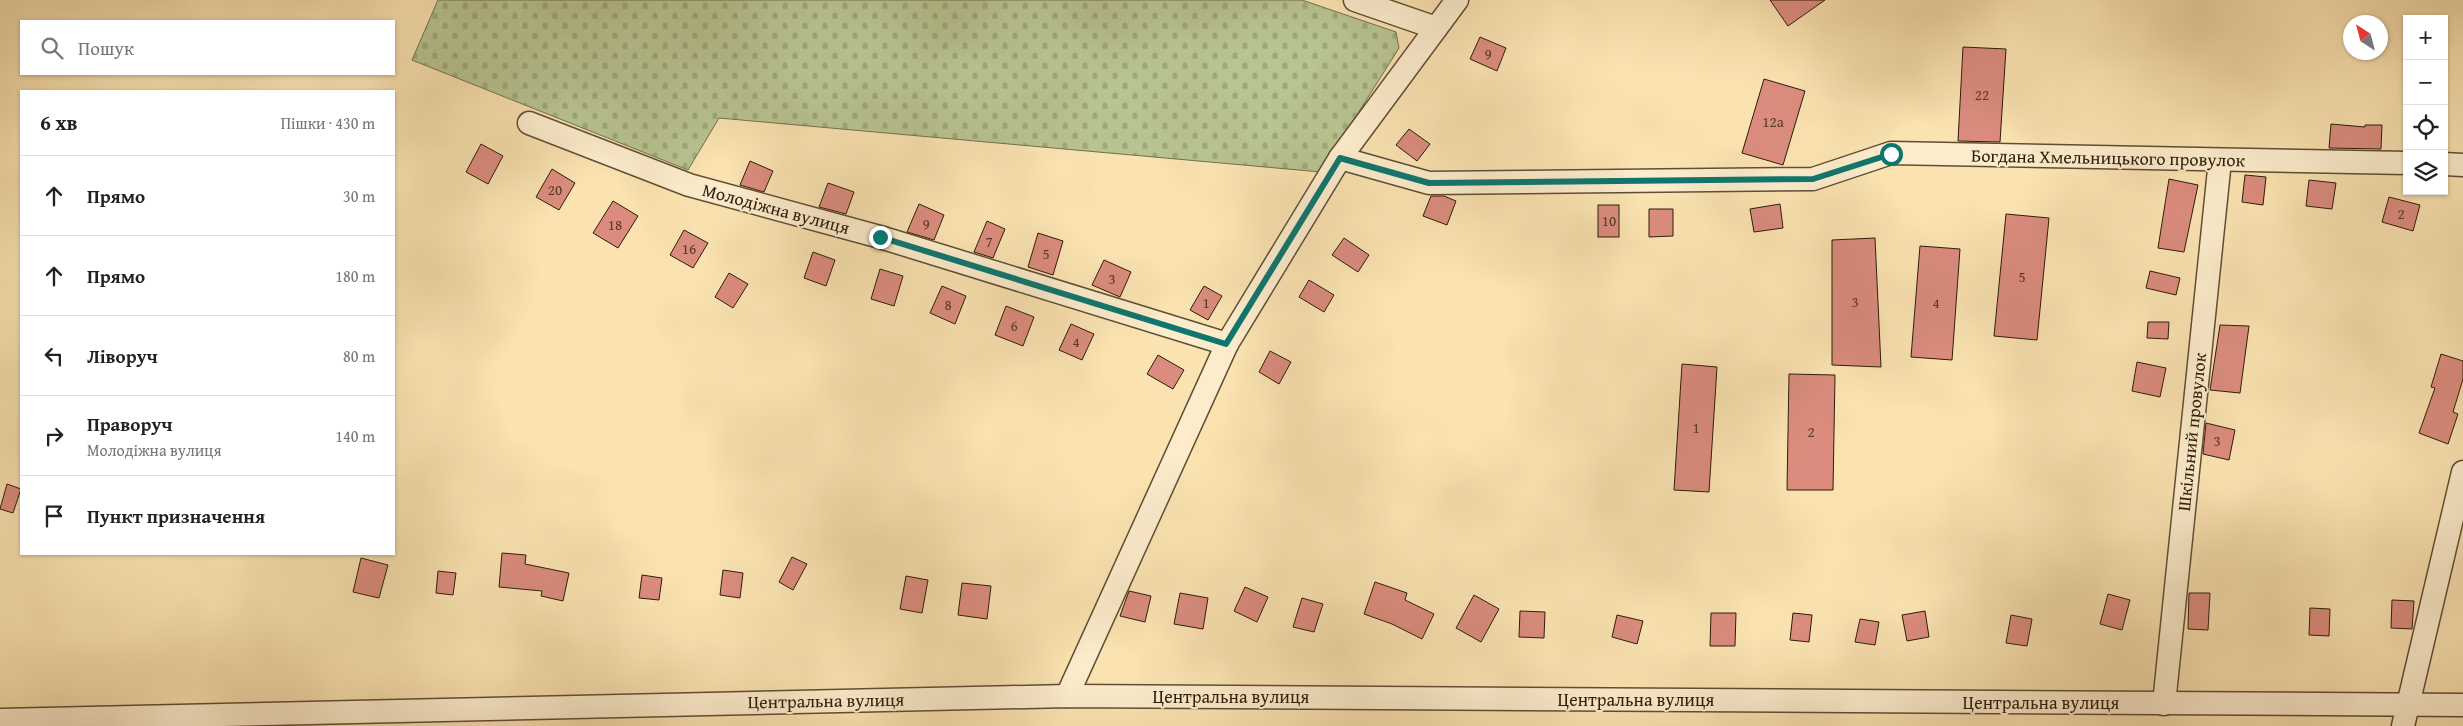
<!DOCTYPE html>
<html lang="uk">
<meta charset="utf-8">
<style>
:root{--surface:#fff;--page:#f6f6f6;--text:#222;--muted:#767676;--line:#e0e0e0}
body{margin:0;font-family:"Gentium Book Plus",serif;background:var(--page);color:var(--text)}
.controls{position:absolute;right:15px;top:15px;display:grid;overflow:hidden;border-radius:0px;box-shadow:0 1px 4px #0004}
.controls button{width:45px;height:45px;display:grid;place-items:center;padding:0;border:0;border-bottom:1px solid var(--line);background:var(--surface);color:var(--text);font:25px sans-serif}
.compass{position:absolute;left:2343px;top:15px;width:45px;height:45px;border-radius:50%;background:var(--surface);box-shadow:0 1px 4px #0004;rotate:324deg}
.stop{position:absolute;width:15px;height:15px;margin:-11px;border:4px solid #0f766e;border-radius:50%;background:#fff}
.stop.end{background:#0f766e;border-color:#fff;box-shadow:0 1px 5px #0008}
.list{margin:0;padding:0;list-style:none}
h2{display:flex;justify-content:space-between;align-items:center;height:65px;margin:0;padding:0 20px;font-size:21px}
h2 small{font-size:16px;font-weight:400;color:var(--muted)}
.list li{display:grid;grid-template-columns:32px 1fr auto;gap:15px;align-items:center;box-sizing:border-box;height:80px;padding:0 20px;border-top:1px solid var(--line)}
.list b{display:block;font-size:19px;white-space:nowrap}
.list p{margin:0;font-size:16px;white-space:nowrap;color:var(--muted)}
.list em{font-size:16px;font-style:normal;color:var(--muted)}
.icon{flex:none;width:28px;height:28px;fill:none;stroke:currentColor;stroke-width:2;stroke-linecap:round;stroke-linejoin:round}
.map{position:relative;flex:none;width:2463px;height:726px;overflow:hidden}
.search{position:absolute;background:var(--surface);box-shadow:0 1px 4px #0004;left:20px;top:20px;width:375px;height:55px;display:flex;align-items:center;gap:12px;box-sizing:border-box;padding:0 18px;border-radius:0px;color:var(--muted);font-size:19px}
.panel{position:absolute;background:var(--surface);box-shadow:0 1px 4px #0004;left:20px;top:90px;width:375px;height:465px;border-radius:0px}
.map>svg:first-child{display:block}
.cemetery{fill:url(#cemetery-stones);stroke:#72704d}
.building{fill:#db8c7e;stroke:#2d1c09}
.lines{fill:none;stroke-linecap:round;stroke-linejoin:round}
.minor-casing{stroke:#604e33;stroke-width:25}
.minor{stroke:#fceccc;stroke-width:22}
.route{stroke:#0f766e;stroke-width:6}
.labels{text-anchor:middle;stroke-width:4;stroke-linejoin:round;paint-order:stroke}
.number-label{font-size:15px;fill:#583826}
.street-label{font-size:18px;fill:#2d1c09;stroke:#fceccc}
</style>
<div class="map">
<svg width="2463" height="726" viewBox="0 0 2463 726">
<defs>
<pattern id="cemetery-stones" width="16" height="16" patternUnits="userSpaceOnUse" patternTransform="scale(1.25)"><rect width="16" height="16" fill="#b8c491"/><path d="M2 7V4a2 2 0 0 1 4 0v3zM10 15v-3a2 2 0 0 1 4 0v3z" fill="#9ea87c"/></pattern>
</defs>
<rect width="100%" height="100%" fill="#fae2b1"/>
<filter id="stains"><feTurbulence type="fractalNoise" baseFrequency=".004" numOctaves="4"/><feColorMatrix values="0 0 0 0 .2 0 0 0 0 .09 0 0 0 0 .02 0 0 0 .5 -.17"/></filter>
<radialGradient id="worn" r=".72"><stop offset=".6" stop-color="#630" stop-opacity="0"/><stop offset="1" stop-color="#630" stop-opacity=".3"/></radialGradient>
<path class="cemetery" d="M 438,0 L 1302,0 L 1396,32 L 1399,48 L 1321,172 L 719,118 L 688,170 L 412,60 Z"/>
<g class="building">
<path d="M 1770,0 L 1825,0 L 1788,26 Z"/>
<path d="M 1480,37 L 1506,48 L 1497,71 L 1470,59 Z"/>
<path d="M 1963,47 L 2006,49 L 2000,142 L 1958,141 Z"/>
<path d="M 1764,79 L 1805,91 L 1783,165 L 1742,153 Z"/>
<path d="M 2331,124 L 2365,127 L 2365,125 L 2382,125 L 2381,149 L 2329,148 Z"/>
<path d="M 1409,129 L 1430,144 L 1417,161 L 1396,145 Z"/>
<path d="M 481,144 L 503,156 L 488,184 L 466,172 Z"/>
<path d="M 750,161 L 773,171 L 764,192 L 740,185 Z"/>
<path d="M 552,169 L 575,183 L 559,210 L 536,197 Z"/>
<path d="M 2245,175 L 2266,177 L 2263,205 L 2242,202 Z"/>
<path d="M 2169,179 L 2198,185 L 2184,252 L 2158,248 Z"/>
<path d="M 2309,180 L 2336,183 L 2332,209 L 2306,206 Z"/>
<path d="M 828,183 L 854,192 L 846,214 L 819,207 Z"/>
<path d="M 1431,196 L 1444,196 L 1456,201 L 1447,225 L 1423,216 Z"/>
<path d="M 2389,197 L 2420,205 L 2413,231 L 2382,222 Z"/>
<path d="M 613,201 L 638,216 L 618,248 L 593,233 Z"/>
<path d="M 919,204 L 944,215 L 934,240 L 907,232 Z"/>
<path d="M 1780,204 L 1783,228 L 1754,232 L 1750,209 Z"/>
<rect x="1598" y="205" width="21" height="32"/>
<path d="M 1649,209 L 1673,209 L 1673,236 L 1649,237 Z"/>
<path d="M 2006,214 L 2049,218 L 2037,340 L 1994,336 Z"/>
<path d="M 987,221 L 1005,229 L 993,258 L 974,252 Z"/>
<path d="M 684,230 L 708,243 L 693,268 L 670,255 Z"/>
<path d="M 1038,233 L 1063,241 L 1053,275 L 1028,267 Z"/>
<path d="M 1344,238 L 1369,255 L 1358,272 L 1332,255 Z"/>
<path d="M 1875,238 L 1881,367 L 1832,365 L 1832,240 Z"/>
<path d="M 1920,246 L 1960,249 L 1952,360 L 1911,357 Z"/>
<path d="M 813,252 L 835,260 L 826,286 L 804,278 Z"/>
<path d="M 1104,260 L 1131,272 L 1120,297 L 1092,285 Z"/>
<path d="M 880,269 L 903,276 L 894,306 L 871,299 Z"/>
<path d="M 2150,271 L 2180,278 L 2176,295 L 2146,288 Z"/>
<path d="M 729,273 L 748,284 L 733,308 L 715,297 Z"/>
<path d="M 1309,280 L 1334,295 L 1324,312 L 1299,297 Z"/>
<path d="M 942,286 L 966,296 L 955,324 L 930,313 Z"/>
<path d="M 1204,286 L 1222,296 L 1208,320 L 1190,310 Z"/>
<path d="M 1006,306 L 1034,317 L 1023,346 L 995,335 Z"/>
<path d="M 2148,322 L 2169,322 L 2168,339 L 2147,338 Z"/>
<path d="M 1071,324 L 1094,334 L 1082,360 L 1059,350 Z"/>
<path d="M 2220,325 L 2249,326 L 2240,393 L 2210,390 Z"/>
<path d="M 1270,351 L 1291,362 L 1279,384 L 1259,372 Z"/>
<path d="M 2441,354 L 2463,361 L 2463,379 L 2453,412 L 2458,414 L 2448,444 L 2419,433 L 2435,388 L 2431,387 Z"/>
<path d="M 1158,355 L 1184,370 L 1173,389 L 1147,374 Z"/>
<path d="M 2137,362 L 2166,368 L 2160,397 L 2132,391 Z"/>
<path d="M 1682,364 L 1717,367 L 1709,492 L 1674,490 Z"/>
<path d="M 1789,374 L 1835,375 L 1833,490 L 1787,490 Z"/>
<path d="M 2206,423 L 2235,430 L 2229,460 L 2203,454 Z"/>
<path d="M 7,484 L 21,489 L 13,513 L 0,509 Z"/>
<path d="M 502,553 L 526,555 L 525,564 L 569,573 L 563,601 L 541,596 L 542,591 L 499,587 Z"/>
<path d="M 792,557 L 807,564 L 793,590 L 779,582 Z"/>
<path d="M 361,558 L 388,565 L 379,598 L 353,592 Z"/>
<path d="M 723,570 L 743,573 L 740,598 L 720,595 Z"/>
<path d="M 438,571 L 456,573 L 453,595 L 436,593 Z"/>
<path d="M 642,575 L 662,578 L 659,600 L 639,598 Z"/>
<path d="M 906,576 L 928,580 L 922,613 L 900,609 Z"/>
<path d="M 1375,582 L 1407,593 L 1405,600 L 1434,614 L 1422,639 L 1392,624 L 1364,614 Z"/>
<path d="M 962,583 L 991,586 L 987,619 L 958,615 Z"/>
<path d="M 1245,587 L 1268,597 L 1257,622 L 1234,611 Z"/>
<path d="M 1129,591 L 1151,596 L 1145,622 L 1120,616 Z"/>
<path d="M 1180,593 L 1208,598 L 1203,629 L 1174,624 Z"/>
<path d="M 2189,593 L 2210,593 L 2208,630 L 2188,629 Z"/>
<path d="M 2108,594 L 2130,600 L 2122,630 L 2100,624 Z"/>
<path d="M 1474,595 L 1499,609 L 1481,642 L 1456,628 Z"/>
<path d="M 1302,598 L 1323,604 L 1314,632 L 1293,627 Z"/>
<path d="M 2392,600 L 2414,601 L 2412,629 L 2391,628 Z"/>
<path d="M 2310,608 L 2330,609 L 2329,636 L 2309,635 Z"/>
<path d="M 1520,611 L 1545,612 L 1544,638 L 1519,637 Z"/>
<path d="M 1925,611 L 1929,637 L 1907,641 L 1902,615 Z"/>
<path d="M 1711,613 L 1736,613 L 1735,646 L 1710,646 Z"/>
<path d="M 1793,613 L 1812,615 L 1809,642 L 1790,640 Z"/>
<path d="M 1617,615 L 1643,621 L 1637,644 L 1612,637 Z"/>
<path d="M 2011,615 L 2032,619 L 2027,646 L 2006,643 Z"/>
<path d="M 1860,619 L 1879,622 L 1875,645 L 1855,642 Z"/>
</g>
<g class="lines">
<g class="minor-casing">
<g id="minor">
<path d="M 1355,0 L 1436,28"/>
<path d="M 529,123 L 689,185 L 880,237 L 1227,344"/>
<path d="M 1340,158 L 1429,183 L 1813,179 L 1891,153 L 2407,163"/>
<path d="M 2444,164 L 2463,165"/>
<path d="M 1067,696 L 1227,344 L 1340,158 L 1457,0"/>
<path d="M 2164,704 L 2220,160"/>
<path d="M 0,720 L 1067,696 L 2463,705"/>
<path d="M 2403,726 L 2463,472"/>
</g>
</g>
<use href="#minor" class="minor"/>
</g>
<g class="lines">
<path class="route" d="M 880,237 L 1226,344 L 1340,158 L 1429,183 L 1813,179 L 1891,154"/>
</g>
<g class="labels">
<g class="number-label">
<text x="1488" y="59">9</text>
<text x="1982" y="100">22</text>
<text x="1773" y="127">12а</text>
<text x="555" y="195">20</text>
<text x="2401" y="219">2</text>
<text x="1609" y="226">10</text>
<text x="926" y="229">9</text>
<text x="615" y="230">18</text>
<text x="989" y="247">7</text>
<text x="689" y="254">16</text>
<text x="1046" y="259">5</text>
<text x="2022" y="282">5</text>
<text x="1112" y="284">3</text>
<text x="1855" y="307">3</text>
<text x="1206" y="308">1</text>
<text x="1936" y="308">4</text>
<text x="948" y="310">8</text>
<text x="1014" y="331">6</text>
<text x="1076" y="347">4</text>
<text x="1696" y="433">1</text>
<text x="1811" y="437">2</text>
<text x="2217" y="446">3</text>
</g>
<g class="street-label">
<text transform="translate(2108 158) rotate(1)" y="6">Богдана Хмельницького провулок</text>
<text transform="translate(776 209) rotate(15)" y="6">Молодіжна вулиця</text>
<text transform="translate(2192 432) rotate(-84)" y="6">Шкільний провулок</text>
<text x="1231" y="703">Центральна вулиця</text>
<text x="1636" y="706">Центральна вулиця</text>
<text transform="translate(826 701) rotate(-1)" y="6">Центральна вулиця</text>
<text x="2041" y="709">Центральна вулиця</text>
</g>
</g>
<rect width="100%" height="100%" filter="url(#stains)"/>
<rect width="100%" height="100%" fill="url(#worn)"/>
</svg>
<div class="controls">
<button>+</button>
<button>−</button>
<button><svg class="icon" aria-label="locate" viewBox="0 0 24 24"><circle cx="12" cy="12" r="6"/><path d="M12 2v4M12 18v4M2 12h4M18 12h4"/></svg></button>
<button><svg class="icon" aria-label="layers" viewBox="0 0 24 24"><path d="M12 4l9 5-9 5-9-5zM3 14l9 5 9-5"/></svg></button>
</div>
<svg class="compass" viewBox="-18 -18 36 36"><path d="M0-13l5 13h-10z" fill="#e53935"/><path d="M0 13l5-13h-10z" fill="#767676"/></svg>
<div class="stop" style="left:1891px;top:154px"></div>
<div class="stop end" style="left:880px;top:237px"></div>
<div class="search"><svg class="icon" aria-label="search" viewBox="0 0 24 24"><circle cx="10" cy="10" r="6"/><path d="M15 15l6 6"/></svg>Пошук</div>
<section class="panel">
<h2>6 хв<small>Пішки · 430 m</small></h2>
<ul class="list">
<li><svg class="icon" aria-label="ahead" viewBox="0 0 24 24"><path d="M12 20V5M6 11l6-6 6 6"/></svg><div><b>Прямо</b></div><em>30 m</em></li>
<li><svg class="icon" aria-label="ahead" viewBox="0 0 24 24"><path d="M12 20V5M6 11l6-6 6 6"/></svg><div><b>Прямо</b></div><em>180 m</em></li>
<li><svg class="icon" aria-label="left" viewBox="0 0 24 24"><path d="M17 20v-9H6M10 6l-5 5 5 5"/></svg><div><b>Ліворуч</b></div><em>80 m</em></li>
<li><svg class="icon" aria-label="right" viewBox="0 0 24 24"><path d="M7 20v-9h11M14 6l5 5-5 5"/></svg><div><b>Праворуч</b><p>Молодіжна вулиця</p></div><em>140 m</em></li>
<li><svg class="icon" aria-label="arrive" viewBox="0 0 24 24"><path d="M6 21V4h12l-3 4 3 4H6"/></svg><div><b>Пункт призначення</b></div></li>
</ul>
</section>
</div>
